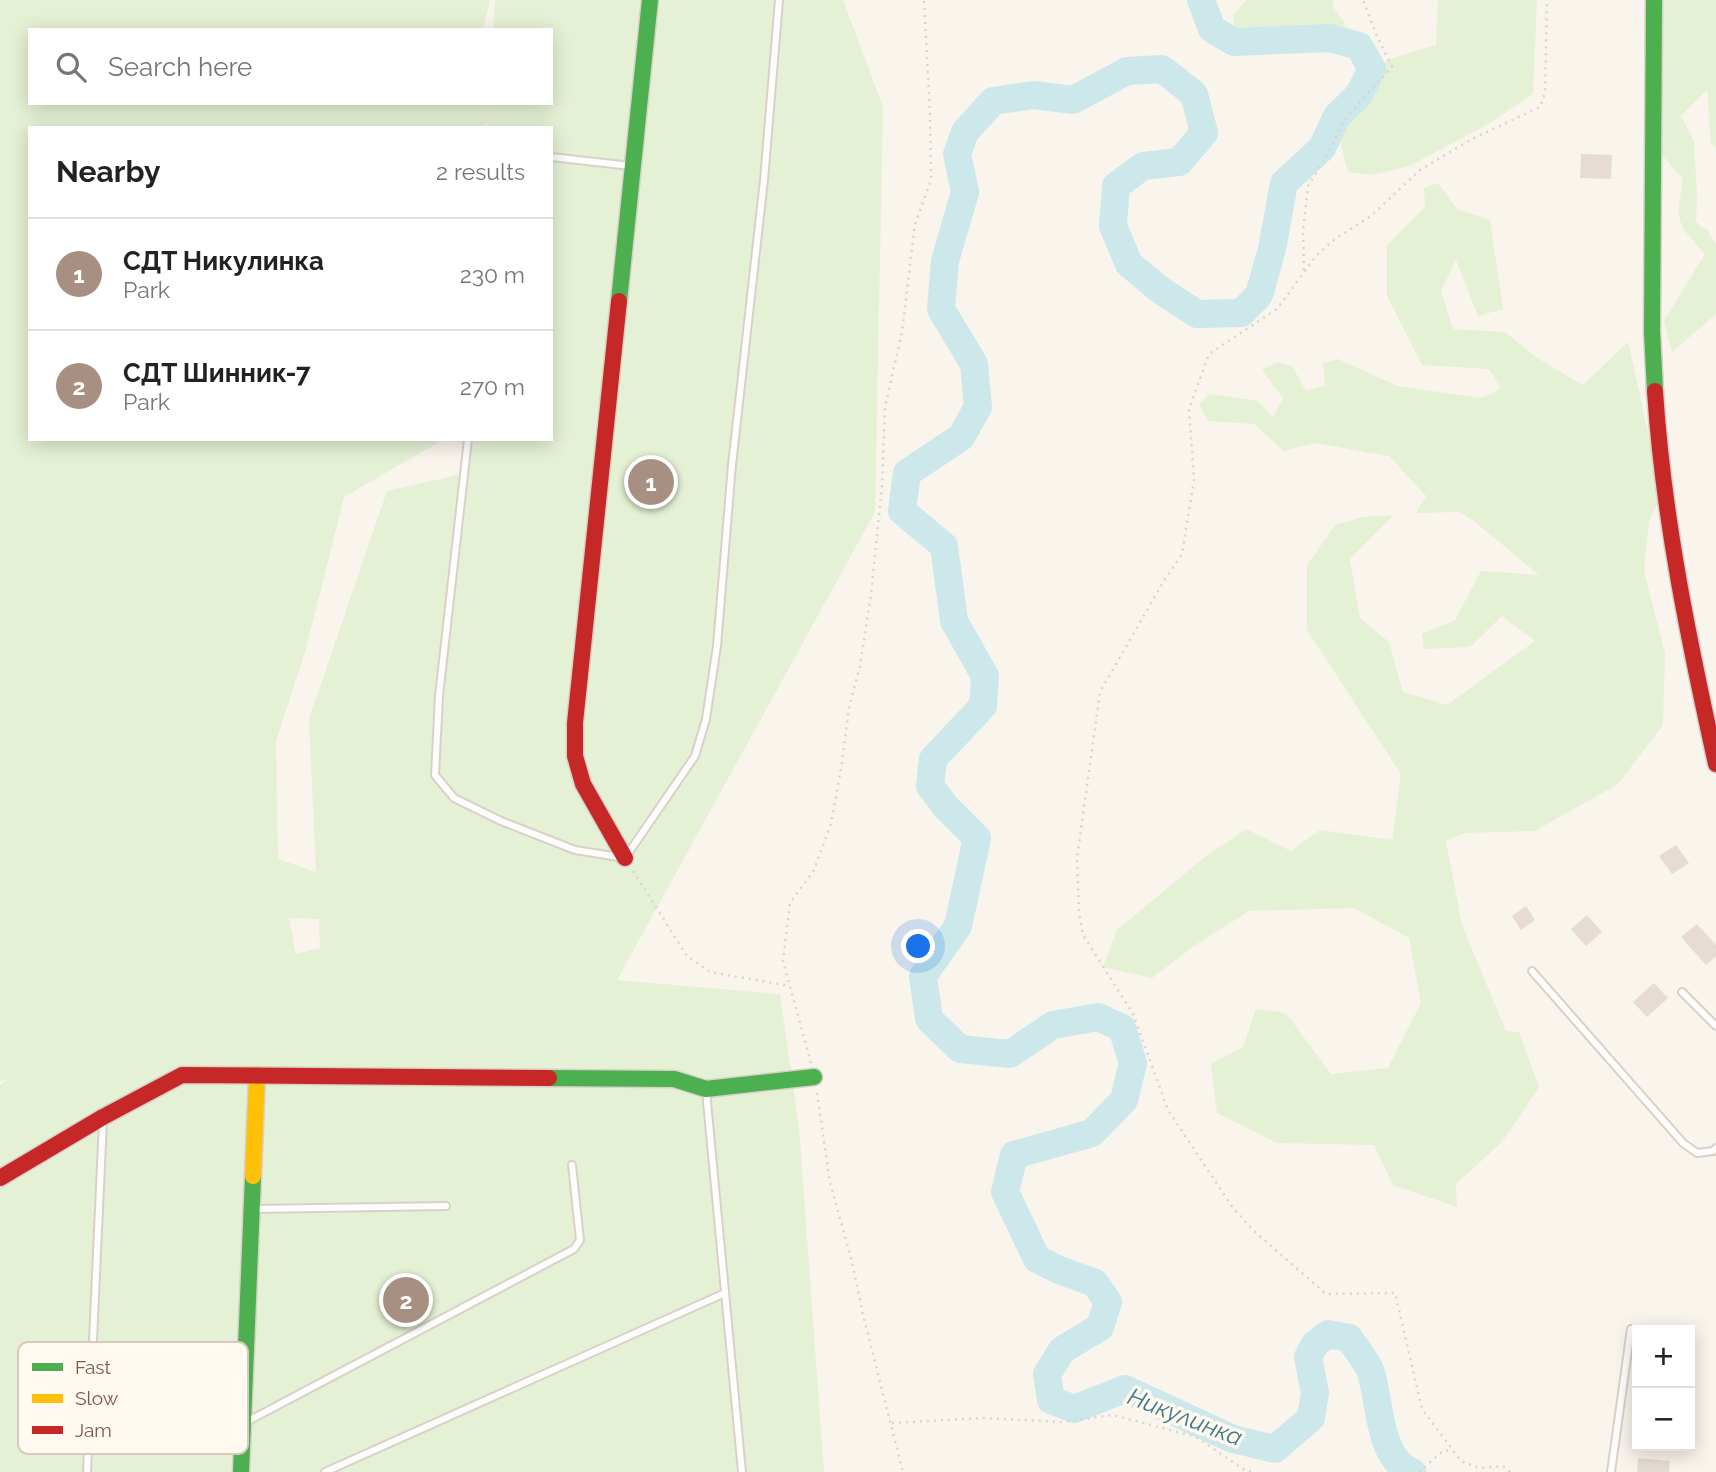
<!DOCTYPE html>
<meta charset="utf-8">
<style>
:root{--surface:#fff;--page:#f6f6f6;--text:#222;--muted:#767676;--line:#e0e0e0;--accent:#a79081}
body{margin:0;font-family:Raleway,sans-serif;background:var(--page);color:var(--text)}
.controls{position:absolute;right:21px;bottom:21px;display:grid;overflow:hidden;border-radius:0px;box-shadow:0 4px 18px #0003}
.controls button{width:63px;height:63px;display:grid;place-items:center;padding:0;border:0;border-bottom:2px solid var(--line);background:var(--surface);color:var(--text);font:35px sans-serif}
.you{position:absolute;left:919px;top:947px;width:24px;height:24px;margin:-18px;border:5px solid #fff;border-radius:50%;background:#1a73e8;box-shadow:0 0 0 10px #1a73e833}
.badge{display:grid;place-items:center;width:46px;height:46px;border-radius:50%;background:var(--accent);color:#fff;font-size:23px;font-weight:700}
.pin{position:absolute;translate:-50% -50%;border:4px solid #fff;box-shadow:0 2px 7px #0006}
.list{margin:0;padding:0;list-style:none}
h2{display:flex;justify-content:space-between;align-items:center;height:91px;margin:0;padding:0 28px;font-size:30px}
h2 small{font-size:23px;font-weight:400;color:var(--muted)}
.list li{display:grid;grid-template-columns:46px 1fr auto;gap:21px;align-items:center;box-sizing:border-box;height:112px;padding:0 28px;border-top:2px solid var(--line)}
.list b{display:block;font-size:26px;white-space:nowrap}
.list p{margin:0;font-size:23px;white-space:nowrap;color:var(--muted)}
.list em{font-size:23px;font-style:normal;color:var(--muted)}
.icon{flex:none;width:38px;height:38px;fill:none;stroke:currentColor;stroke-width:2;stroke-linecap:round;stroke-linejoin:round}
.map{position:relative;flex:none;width:1716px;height:1472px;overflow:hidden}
.search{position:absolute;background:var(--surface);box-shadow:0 4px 18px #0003;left:28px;top:28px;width:525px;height:77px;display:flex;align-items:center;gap:18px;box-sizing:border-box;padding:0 24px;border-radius:0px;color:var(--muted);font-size:26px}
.panel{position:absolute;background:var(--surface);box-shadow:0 4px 18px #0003;left:28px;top:126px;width:525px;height:315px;border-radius:0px}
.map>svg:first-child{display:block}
.green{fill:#e5f1d5;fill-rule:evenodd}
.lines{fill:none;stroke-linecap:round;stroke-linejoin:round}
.river{stroke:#cce8eb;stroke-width:28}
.building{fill:#e6dcd3}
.lane-casing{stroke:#d8d1ca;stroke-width:10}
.fast-casing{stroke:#d9d0c8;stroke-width:19}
.slow-casing{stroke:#d9d0c8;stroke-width:19}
.jam-casing{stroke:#d9d0c8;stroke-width:19}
.path{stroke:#dcd3cd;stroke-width:2.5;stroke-dasharray:2 5;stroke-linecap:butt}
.lane{stroke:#fefdfc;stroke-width:6}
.fast{stroke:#4caf50;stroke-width:16}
.slow{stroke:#ffc107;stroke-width:16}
.jam{stroke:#c62828;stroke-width:16}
.labels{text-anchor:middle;stroke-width:7;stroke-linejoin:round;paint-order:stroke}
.water-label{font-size:24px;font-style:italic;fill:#3c7c89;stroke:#fff9ef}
.key{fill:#fff9ef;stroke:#d7c9bd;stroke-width:2}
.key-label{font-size:19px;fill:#7b5a48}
</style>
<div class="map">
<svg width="1716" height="1472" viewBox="0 0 1716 1472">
<rect width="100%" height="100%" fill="#f9f4ec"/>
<g class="green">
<path d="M 0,0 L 490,0 L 483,30 L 30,30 L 30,103 L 551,103 L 551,30 L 493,30 L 495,0 L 843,0 L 883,107 L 875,512 L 617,980 L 780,994 L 799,1127 L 824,1472 L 0,1472 L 0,1085 L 9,1079 L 0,1081 ZM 487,123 L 488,128 L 551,128 L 551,439 L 469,439 L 467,473 L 387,491 L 309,719 L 316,872 L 278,859 L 276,741 L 305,652 L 344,497 L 436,444 L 439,439 L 30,439 L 30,128 L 480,128 ZM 289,918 L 319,919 L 320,948 L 296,954 Z"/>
<path d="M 1246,0 L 1334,0 L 1333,7 L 1345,23 L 1342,42 L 1330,38 L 1234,42 L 1233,16 Z"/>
<path d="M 1438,0 L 1537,0 L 1533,94 L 1485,126 L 1409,166 L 1372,175 L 1348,172 L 1341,146 L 1337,116 L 1358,96 L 1372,69 L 1393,58 L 1436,45 Z"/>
<path d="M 1662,0 L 1716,0 L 1716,148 L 1711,143 L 1707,90 L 1681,116 L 1694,141 L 1697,196 L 1696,222 L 1708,231 L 1716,244 L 1716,314 L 1672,352 L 1664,321 L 1705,254 C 1675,221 1676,223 1683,179 L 1662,155 Z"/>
<path d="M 1438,183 L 1457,209 L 1490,220 L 1503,309 L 1478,316 L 1456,260 L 1441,291 L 1453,329 L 1505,332 L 1537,358 L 1583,385 L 1628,342 L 1662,495 L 1649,521 L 1644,571 L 1665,653 L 1663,725 L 1618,784 L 1535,831 L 1465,833 L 1446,841 L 1462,925 L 1506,1031 L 1519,1032 L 1539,1087 L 1502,1142 L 1456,1184 L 1457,1207 L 1393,1185 L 1374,1145 L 1277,1143 L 1217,1113 L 1211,1064 L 1243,1047 L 1256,1009 L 1286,1013 L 1331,1074 L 1388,1068 L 1421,1003 L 1409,938 L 1354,908 L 1249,911 L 1197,944 L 1152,978 L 1103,967 L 1117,930 L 1205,857 L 1246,829 L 1291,851 L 1320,830 L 1392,840 L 1401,774 L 1307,630 L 1307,566 L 1335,525 L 1363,517 L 1394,515 L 1350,559 L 1360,618 L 1389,642 L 1403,692 L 1447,705 L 1535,641 L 1502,616 L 1470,647 L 1424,649 L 1422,634 L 1455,620 L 1481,571 L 1539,575 L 1475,522 L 1460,512 L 1416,513 L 1426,496 L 1389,456 L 1315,443 L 1284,451 L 1254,424 L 1208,421 L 1199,404 L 1210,394 L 1258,401 L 1273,417 L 1283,398 L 1262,370 L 1278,362 L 1292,366 L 1306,391 L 1325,385 L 1323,363 L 1338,359 L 1397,386 L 1481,398 L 1501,389 L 1489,369 L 1422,365 L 1387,296 L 1387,245 L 1425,207 L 1424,188 Z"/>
</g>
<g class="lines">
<path class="river" d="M 1201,0 L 1212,29 L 1234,42 L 1330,38 L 1359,46 L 1372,69 L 1358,96 L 1337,116 L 1322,148 L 1284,183 L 1272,249 L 1259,295 L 1241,313 L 1197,314 L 1159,289 L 1129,264 L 1113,226 L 1116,186 L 1143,166 L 1179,162 L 1204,133 L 1194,94 L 1162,69 L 1127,71 L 1073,100 L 1033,95 L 993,101 L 965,132 L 957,154 L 965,192 L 945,261 L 941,309 L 974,364 L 978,407 L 961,437 L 907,473 L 902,511 L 944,546 L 954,621 L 985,676 L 983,706 L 933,759 L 930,786 L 946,807 L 977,838 L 958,926 L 923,976 L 929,1019 L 960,1049 L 1010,1054 L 1053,1025 L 1098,1017 L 1122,1028 L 1133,1063 L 1124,1100 L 1092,1133 L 1014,1155 L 1005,1192 L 1037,1259 L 1059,1270 L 1095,1283 L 1108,1302 L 1100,1327 L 1062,1350 L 1047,1374 L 1051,1400 L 1074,1409 L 1125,1389 L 1233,1439 L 1275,1449 L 1311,1418 L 1315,1393 L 1308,1357 L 1315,1344 L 1328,1334 L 1349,1338 C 1356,1348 1365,1359 1370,1370 C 1381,1400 1377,1458 1412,1472"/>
</g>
<g class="building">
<path d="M 1581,154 L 1612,155 L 1611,179 L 1580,178 Z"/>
<path d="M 1676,845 L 1689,863 L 1672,874 L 1659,856 Z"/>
<path d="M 1526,906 L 1535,920 L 1521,930 L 1512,916 Z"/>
<path d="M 1587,915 L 1602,932 L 1586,946 L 1571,929 Z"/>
<path d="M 1697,924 L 1716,945 L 1716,956 L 1706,965 L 1681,937 Z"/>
<path d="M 1654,983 L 1668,998 L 1647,1017 L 1633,1002 Z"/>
<path d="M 1638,1458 L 1670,1461 L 1669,1472 L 1637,1472 Z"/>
</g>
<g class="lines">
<g class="lane-casing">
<g id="lane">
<path d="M 551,157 L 631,166"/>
<path d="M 468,439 L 439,696 L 435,775 L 454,798 L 501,821 L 575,850 L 625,858 L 695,756 L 706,719 L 717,646 L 732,465 L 764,180 L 779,0"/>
<path d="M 1532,971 L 1683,1143 L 1697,1153 L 1713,1151 L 1716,1148"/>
<path d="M 1682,992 L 1716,1026"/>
<path d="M 706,1091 L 742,1472"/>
<path d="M 252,1209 L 446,1206"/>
<path d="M 246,1422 L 574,1249 L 580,1240 L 572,1165"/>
<path d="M 87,1472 L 103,1121"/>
<path d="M 325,1472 L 725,1293"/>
<path d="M 1611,1472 L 1631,1329"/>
</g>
</g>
<g class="fast-casing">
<g id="fast">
<path d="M 1654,0 L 1652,332 L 1655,391"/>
<path d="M 619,301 L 650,0"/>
<path d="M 549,1078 L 674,1079 L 706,1089 L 814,1077"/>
<path d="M 241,1472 L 253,1176"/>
</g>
</g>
<g class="slow-casing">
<path id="slow" d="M 253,1176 L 257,1075"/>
</g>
<g class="jam-casing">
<g id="jam">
<path d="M 619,301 L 575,723 L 575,756 L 583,784 L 625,858"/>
<path d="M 1655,391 C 1663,517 1689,641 1716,764"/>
<path d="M 0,1178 L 103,1117 L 182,1075 L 549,1078"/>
</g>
</g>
<g class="path">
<path d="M 1304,270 L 1303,231 L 1308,186 L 1332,147 L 1343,121 L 1392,67 L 1376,34 L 1363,0"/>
<path d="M 633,871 L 687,956 L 710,972 L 790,986"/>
<path d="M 811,1063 L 783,961 L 790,903 L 813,872 L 831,824 L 842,762 L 849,707 L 860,666 L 871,594 L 882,487 L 885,407 L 902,332 L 915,224 L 931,180 L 930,114 L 924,0"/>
<path d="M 817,1093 L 830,1182 L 852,1262 L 863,1315 L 903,1472"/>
<path d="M 892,1423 L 984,1418 L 1061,1422 L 1113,1415 L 1196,1437 L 1246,1471 L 1254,1472"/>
<path d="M 1419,1472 L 1443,1451 L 1452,1450"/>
<path d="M 1510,1472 L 1503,1466 L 1479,1468 L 1461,1461 L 1422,1409 L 1395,1293 L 1326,1294 L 1254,1231 L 1233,1208 L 1168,1110 L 1133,1014 L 1083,935 L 1079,912 L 1077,858 L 1100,692 L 1162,584 L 1182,554 L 1194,480 L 1189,409 L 1209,354 L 1277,309 L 1316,256 L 1335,239 L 1371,216 L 1420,170 L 1472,139 L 1540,107 L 1545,93 L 1547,0"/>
</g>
<use href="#lane" class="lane"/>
<use href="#fast" class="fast"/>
<use href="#slow" class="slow"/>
<use href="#jam" class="jam"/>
</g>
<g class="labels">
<g class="water-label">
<text transform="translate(1185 1417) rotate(21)" y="8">Никулинка</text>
</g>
</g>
<rect x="18" y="1342" width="230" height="112" rx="10" class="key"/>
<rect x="32" y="1363" width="31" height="8" fill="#4caf50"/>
<rect x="32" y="1394" width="31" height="9" fill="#ffc107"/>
<rect x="32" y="1426" width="31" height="8" fill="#c62828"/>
<g class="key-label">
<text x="75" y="1374">Fast</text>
<text x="75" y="1405">Slow</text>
<text x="75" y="1437">Jam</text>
</g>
</svg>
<div class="controls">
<button>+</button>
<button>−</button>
</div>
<div class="you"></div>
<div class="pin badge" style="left:651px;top:482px">1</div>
<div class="pin badge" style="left:406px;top:1300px">2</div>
<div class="search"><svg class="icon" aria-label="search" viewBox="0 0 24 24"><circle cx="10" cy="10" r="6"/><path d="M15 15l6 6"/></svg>Search here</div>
<section class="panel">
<h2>Nearby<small>2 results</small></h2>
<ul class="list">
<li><span class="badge">1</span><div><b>СДТ Никулинка</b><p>Park</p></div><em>230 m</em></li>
<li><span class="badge">2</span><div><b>СДТ Шинник-7</b><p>Park</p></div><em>270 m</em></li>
</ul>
</section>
</div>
